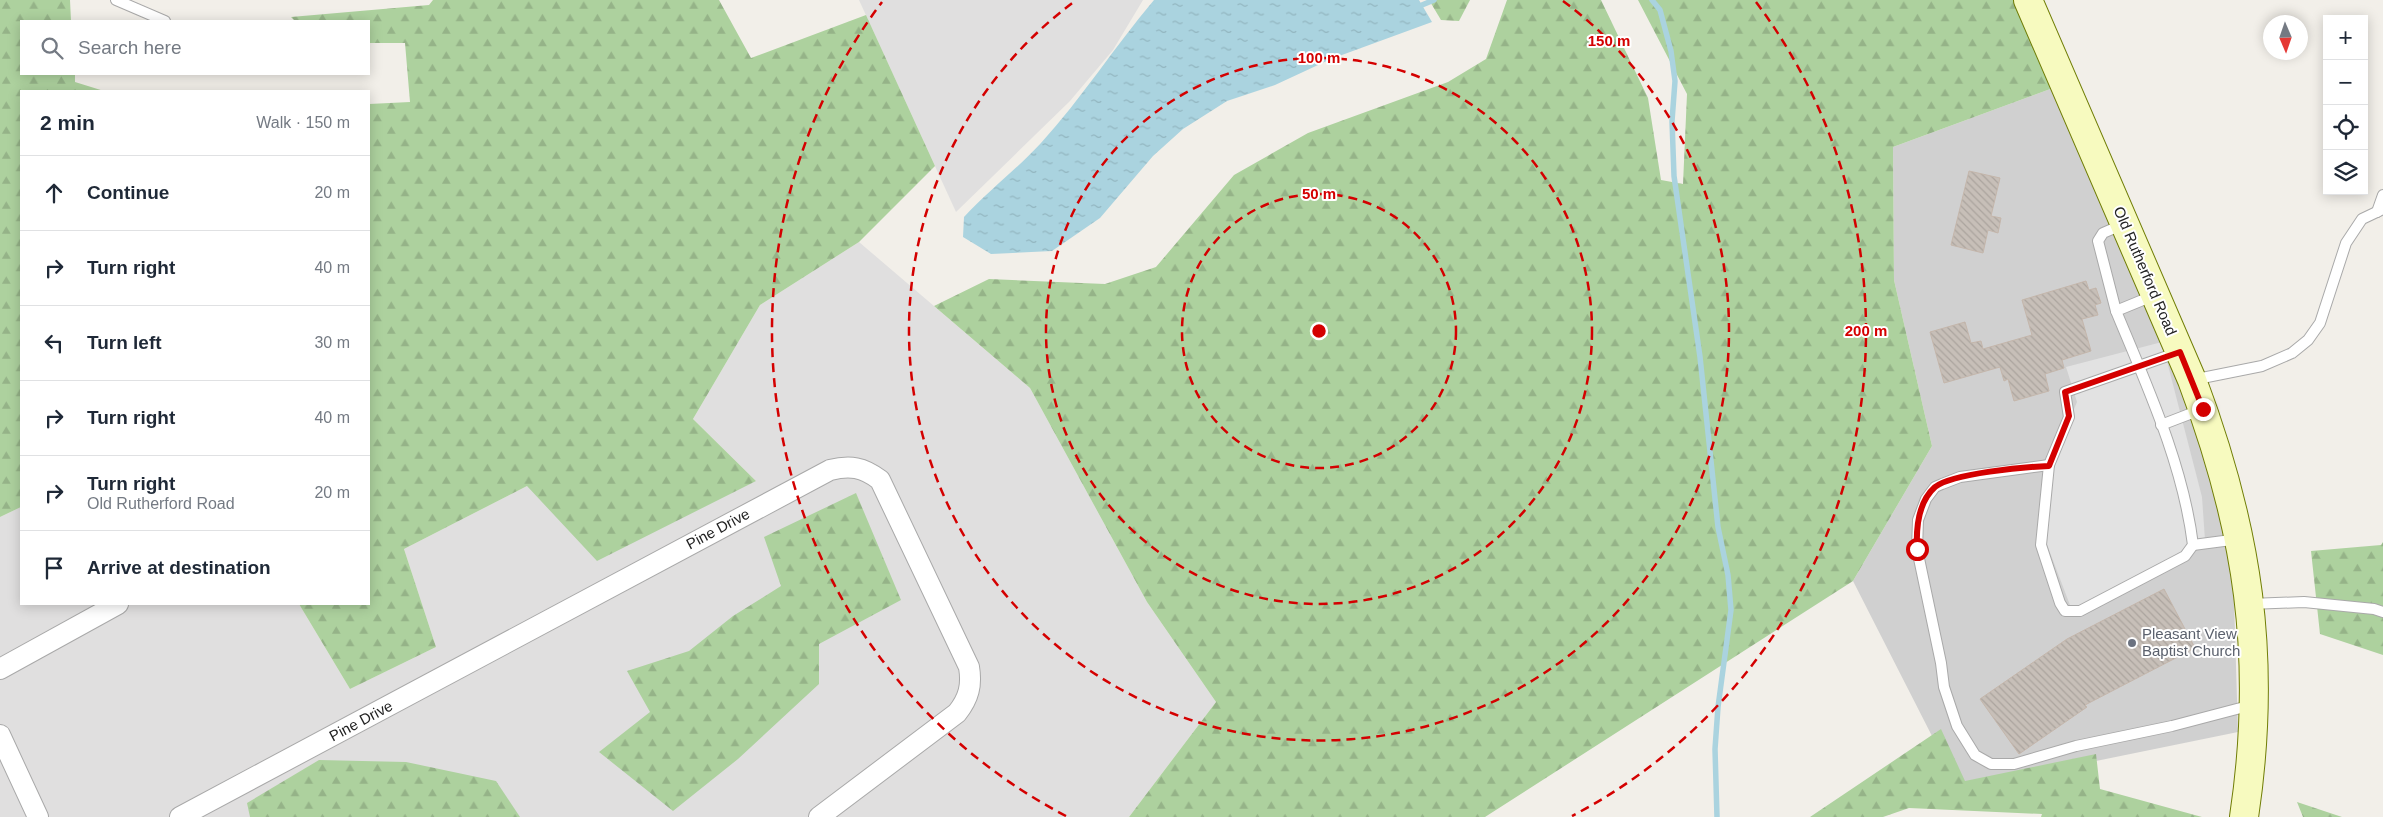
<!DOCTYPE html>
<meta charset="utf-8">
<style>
:root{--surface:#fff;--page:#f6f6f7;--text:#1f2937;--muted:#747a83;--line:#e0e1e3}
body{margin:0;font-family:Helvetica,sans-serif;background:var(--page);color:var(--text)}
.controls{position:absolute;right:15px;top:15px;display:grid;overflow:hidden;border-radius:0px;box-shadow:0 2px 12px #0003}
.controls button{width:45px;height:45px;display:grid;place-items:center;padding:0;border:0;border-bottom:1px solid var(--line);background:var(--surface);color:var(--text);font:25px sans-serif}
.compass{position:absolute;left:2263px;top:15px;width:45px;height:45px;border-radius:50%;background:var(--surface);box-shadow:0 2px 12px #0003;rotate:178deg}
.stop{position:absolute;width:15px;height:15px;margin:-11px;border:4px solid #d40000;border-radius:50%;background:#fff}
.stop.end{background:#d40000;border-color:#fff;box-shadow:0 1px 5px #0008}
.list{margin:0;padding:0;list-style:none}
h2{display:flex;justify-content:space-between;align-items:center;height:65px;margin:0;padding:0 20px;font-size:21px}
h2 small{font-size:16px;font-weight:400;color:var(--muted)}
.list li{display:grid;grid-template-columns:32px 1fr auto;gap:15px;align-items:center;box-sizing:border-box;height:75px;padding:0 20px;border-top:1px solid var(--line)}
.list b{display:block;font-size:19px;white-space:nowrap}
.list p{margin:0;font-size:16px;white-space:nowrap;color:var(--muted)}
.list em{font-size:16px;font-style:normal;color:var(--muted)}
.icon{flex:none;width:28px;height:28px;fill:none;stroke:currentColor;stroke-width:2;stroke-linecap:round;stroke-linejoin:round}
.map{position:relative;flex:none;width:2383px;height:817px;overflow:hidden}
.search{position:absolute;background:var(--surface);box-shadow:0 2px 12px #0003;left:20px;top:20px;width:350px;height:55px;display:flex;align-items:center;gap:12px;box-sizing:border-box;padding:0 18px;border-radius:0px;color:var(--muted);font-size:19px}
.panel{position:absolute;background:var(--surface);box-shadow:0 2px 12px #0003;left:20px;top:90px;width:350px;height:515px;border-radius:0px}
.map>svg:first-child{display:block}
.residential{fill:#e0dfdf}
.religious{fill:#d0d0d0}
.forest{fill:url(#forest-firs)}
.parking{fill:#e2e2e2}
.water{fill:url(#water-ripples)}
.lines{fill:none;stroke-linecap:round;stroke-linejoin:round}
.stream{stroke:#aad3df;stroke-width:5.5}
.building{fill:url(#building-back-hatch);stroke:#c4b6ab}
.lane-casing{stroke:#a9a9a9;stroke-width:12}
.street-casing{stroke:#a9a9a9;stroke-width:22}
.secondary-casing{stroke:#707d05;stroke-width:30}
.lane{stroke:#fff;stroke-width:10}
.street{stroke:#fff;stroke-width:20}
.secondary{stroke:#f7fabf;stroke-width:28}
.route{stroke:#d40000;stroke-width:6}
.ring{fill:none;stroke:#d40000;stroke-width:2.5;stroke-dasharray:9 6}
.worship-dot{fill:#6b7280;stroke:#fff;stroke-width:2}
.labels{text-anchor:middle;stroke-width:4;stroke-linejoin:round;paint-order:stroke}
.street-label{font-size:15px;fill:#222;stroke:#fff}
.worship-label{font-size:15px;fill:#5b616d;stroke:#fff;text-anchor:start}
.centre{fill:#d40000;stroke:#fff;stroke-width:2.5}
.ring-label{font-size:15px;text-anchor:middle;font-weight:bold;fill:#d40000;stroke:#fff;stroke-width:4;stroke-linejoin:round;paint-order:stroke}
</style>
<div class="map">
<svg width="2383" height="817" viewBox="0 0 2383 817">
<defs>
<pattern id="forest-firs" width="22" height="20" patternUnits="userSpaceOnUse" patternTransform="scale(1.25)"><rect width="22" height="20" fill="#add19e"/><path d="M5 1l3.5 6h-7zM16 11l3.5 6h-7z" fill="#95b388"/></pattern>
<pattern id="water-ripples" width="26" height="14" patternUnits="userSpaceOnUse" patternTransform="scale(1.25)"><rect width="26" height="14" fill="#aad3df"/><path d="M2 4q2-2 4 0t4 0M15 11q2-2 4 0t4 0" fill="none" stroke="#92b5bf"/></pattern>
<pattern id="building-back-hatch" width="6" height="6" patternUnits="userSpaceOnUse" patternTransform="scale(1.25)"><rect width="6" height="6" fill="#c7bfb8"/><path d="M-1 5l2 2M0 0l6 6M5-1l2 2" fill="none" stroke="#aba49e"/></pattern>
</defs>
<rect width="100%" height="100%" fill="#f2efe9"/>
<g class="residential">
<path d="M 859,0 L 1143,0 L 1113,50 L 1070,101 L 956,212 Z"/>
<path d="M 859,242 L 1030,388 L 1147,602 L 1216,702 L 1129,817 L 0,817 L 0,517 L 21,507 L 21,604 L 299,604 L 350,689 L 436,647 L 404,549 L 527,486 L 756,481 L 693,419 L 760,305 Z"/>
</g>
<path class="religious" d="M 2053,88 L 2168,342 L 2219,497 L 2234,599 L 2238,732 L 1959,789 L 1853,581 L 1932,446 L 1894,280 L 1893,147 Z"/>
<g class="forest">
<path d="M 0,0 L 70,0 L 71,21 L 21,21 L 21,74 L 75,74 L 75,82 L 104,91 L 21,91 L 21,507 L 0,517 Z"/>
<path d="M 433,0 L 719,0 L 751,58 L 866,15 L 935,166 L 859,242 L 760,305 L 693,419 L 756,481 L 597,561 L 527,486 L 404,549 L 436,647 L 350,689 L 299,604 L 369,604 L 369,104 L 410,102 L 405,43 L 369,43 L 369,21 L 295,21 L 291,17 L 429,5 Z"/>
<path d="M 1429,0 L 1470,0 L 1459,21 L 1441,20 Z"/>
<path d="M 1507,0 L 1601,0 L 1648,98 L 1661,180 L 1683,184 L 1687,94 L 1638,0 L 2016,0 L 2053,88 L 1893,147 L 1894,280 L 1932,446 L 1853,581 L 1485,817 L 1129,817 L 1216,702 L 1147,602 L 1030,388 L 934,306 L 989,279 L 1105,284 L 1156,267 L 1234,175 L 1308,133 L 1448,82 L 1486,59 Z"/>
<path d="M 856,493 L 901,600 L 819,644 L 819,684 L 738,759 L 673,811 L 599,752 L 650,712 L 627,671 L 689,651 L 733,616 L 781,586 L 764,537 Z"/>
<path d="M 2383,542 L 2383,655 L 2320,634 L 2311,551 L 2381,545 Z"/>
<path d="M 1941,729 L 1965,781 L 2096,754 L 2100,789 L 2202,817 L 2041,817 L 2042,814 L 1909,808 L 1883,817 L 1810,817 Z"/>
<path d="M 319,760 L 406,762 L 496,781 L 520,817 L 250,817 L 247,803 Z"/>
<path d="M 2297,802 L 2342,817 L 2303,817 Z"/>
</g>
<path class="parking" d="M 2162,342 L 2202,497 L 2205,540 L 2073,613 L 2046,542 L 2052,460 L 2077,402 L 2066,367 Z"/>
<path class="water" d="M 1154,0 L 1419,0 L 1432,22 L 1331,59 L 1275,85 L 1227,101 L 1183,129 L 1153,156 L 1100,218 L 1052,251 L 991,254 L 963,237 L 964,217 C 988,191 1017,169 1041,143 C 1082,98 1115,46 1154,0 Z"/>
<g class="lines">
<g class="stream">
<path d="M 1652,0 L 1660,10 L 1671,51 L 1675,81 L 1672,121 L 1674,176 L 1700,357 L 1718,527 L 1728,575 L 1731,610 L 1718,707 L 1715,749 L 1717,817"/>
<path d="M 1422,5 L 1434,0"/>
</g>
</g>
<g class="building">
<path d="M 1969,171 L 2000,178 L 1991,216 L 2001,218 L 1998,233 L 1988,230 L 1983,253 L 1951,245 Z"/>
<path d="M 2086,281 L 2089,290 L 2096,288 L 2101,303 L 2095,305 L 2098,315 L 2082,319 L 2091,351 L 2062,360 L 2064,368 L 2045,374 L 2049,391 L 2014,401 L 2008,379 L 2004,381 L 2000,367 L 1944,383 L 1930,332 L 1965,322 L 1971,343 L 1981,341 L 1983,349 L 2032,335 L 2022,300 Z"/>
<path d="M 2164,589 L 2195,648 L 2085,705 L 2087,707 L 2019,754 L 1980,699 L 2067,639 Z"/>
</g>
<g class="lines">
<g class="lane-casing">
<g id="lane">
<path d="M 116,0 L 165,21"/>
<path d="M 2377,212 L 2383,195"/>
<path d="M 2155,295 L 2116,311 C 2147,386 2183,464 2193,545 L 2185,556 L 2080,611 L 2065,611 L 2060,603 L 2041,545 L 2049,465 L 2069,417 L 2065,392 L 2179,352"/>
<path d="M 2116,311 L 2098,241 L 2103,233 L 2124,224"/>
<path d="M 2192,380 L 2262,366 L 2292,353 L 2308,340 L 2320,323 L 2346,243 L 2362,219 L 2383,209"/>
<path d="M 2161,425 L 2200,410"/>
<path d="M 2049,465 L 1960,477 L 1942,484 L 1935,487 L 1926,499 L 1918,520 L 1917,549 L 1941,663 L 1944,687 L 1957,726 L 1975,755 L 1991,764 L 2014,764 L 2076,746 L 2172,726 L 2252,705"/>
<path d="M 2193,545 L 2239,539"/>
<path d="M 2250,604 L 2304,602 L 2374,609 L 2383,612"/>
</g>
</g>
<g class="street-casing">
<g id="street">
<path d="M 0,669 L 118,604"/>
<path d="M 0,735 L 38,817"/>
<path d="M 180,817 L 830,470 C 850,465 863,467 880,480 L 969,667 C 972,685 969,698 957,713 L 819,817"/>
</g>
</g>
<g class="secondary-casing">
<path id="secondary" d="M 2028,0 L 2192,380 C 2248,529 2268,658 2244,817"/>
</g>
<use href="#lane" class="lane"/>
<use href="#street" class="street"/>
<use href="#secondary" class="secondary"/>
</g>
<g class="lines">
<path class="route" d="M 1917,549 C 1916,528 1918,502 1935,487 C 1953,473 2025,467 2049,466 L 2069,416 L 2065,392 L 2180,352 L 2203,409"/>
</g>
<g class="ring">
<circle cx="1319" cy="331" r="137"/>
<circle cx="1319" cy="331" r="273"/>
<path d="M1563 1A410 410 0 1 1 1075 1"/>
<path d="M1066 816A547 547 0 0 1 882 2M1756 2A547 547 0 0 1 1572 816"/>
</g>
<circle class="worship-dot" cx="2132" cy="643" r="5"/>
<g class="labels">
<g class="street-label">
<text transform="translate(2145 271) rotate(67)" y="5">Old Rutherford Road</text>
<text transform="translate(718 529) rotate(-28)" y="5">Pine Drive</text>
<text transform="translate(361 721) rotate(-28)" y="5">Pine Drive</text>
</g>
<g class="worship-label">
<text x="2142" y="639">Pleasant View<tspan x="2142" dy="17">Baptist Church</tspan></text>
</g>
</g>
<circle cx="1319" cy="331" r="8" class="centre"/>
<g class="ring-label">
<text x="1609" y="46">150 m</text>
<text x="1319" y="63">100 m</text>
<text x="1319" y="199">50 m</text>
<text x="1866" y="336">200 m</text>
</g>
</svg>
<div class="controls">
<button>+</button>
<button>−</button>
<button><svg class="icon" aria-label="locate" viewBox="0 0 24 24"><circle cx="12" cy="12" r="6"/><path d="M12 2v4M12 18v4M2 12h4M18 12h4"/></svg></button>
<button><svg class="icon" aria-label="layers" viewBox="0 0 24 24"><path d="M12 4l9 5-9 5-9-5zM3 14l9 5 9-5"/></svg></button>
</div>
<svg class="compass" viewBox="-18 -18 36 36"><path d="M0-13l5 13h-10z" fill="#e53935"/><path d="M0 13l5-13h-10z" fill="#747a83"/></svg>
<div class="stop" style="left:1917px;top:549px"></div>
<div class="stop end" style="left:2203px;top:409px"></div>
<div class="search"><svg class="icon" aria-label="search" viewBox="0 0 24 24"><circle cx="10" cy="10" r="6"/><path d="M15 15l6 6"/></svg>Search here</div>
<section class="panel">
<h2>2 min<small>Walk · 150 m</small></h2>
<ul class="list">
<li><svg class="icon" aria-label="ahead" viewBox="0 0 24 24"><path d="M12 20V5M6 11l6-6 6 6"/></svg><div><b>Continue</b></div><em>20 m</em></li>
<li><svg class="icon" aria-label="right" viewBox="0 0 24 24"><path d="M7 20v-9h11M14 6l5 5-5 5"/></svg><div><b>Turn right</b></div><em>40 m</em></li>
<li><svg class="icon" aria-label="left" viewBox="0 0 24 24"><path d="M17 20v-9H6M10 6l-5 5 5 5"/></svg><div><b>Turn left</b></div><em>30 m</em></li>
<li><svg class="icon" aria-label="right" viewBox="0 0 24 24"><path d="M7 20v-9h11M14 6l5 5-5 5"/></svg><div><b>Turn right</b></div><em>40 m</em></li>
<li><svg class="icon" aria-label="right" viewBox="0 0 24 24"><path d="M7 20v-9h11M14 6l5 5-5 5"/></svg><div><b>Turn right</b><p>Old Rutherford Road</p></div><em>20 m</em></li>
<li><svg class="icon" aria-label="arrive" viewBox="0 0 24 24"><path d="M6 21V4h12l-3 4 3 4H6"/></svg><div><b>Arrive at destination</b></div></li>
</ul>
</section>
</div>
